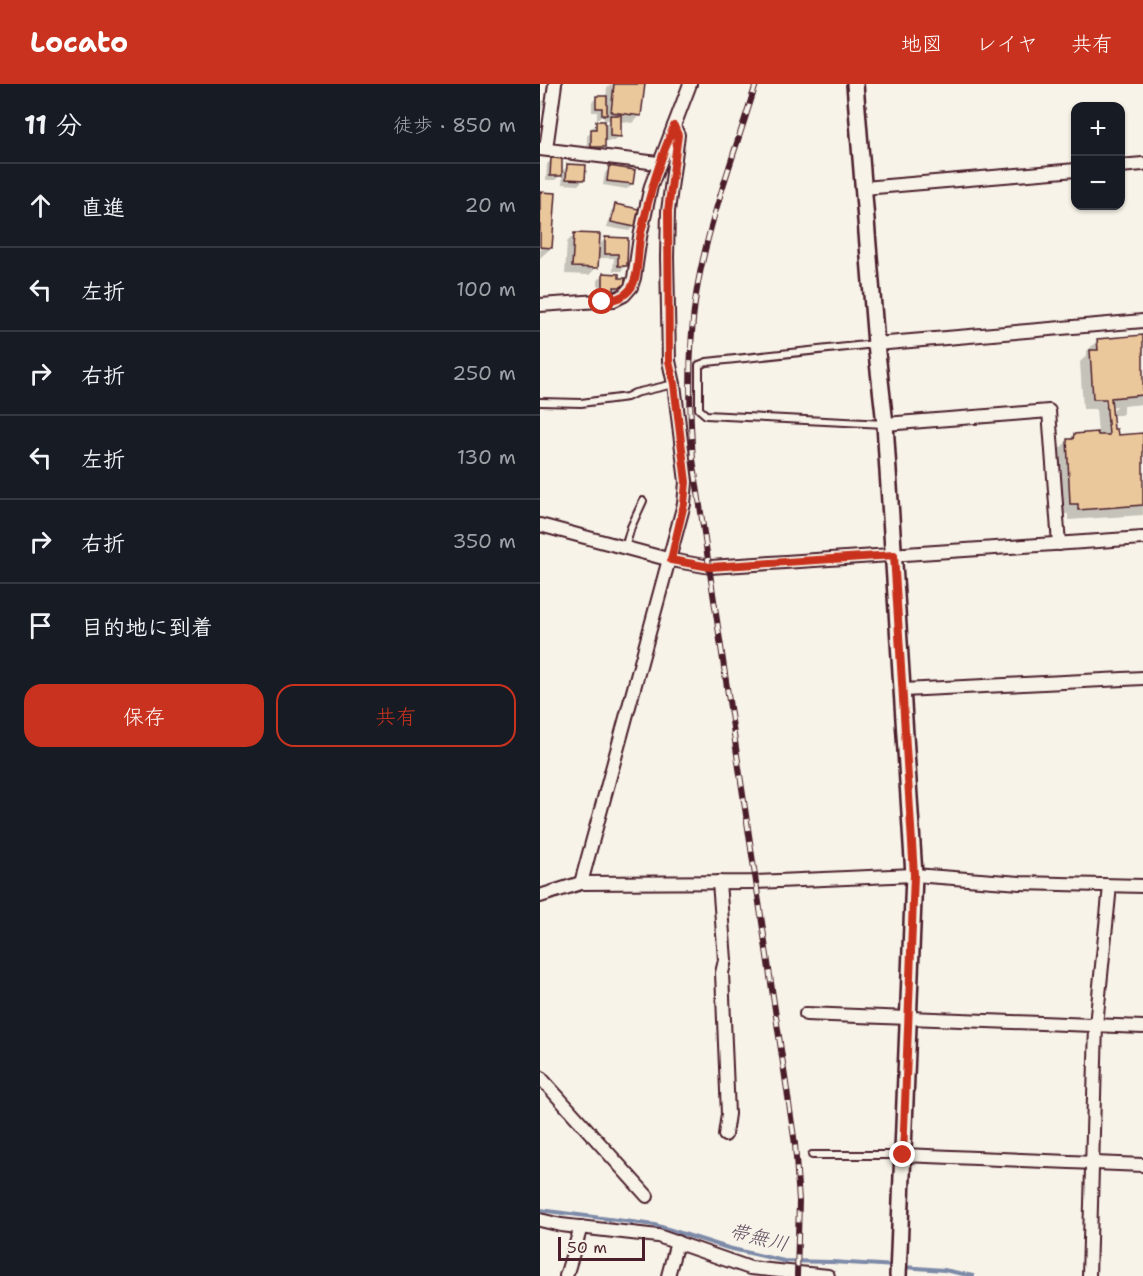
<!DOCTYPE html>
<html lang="ja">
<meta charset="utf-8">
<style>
:root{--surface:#171b24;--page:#242831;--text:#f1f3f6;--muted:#9ea1a6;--line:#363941;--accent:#c8321e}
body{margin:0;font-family:"Shantell Sans","Klee One",sans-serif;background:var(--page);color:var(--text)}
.controls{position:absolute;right:18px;top:18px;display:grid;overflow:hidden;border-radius:12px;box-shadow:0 2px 4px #0004}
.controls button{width:54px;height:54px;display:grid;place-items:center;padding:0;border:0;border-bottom:2px solid var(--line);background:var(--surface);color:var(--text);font:30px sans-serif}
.scale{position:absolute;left:18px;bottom:15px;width:87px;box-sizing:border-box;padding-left:6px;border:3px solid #4a1f2b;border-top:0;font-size:16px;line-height:21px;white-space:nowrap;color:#4a1f2b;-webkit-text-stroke:4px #f7f3e8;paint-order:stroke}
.stop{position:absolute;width:18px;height:18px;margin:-14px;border:4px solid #c8321e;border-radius:50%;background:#fff}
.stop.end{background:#c8321e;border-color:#fff;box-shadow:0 2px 6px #0008}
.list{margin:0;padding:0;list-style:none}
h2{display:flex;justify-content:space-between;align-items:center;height:78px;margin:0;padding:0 24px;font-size:26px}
h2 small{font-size:20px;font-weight:400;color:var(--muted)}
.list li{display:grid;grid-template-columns:39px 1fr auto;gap:18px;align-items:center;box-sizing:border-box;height:84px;padding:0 24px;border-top:2px solid var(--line)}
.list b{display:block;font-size:22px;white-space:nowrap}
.list em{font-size:20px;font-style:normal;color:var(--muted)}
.actions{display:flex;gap:12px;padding:18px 24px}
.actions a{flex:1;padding:14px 0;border:2px solid var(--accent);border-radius:18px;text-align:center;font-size:21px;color:var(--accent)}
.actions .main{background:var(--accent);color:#fff}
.icon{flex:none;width:33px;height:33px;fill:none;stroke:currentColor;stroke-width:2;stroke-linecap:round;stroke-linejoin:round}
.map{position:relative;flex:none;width:603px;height:1192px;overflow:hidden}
header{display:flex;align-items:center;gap:36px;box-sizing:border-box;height:84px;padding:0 30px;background:var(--accent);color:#fff}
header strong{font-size:28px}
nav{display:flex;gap:33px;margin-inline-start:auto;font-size:21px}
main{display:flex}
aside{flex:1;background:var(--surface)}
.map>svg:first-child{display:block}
.shadow{fill:#0003;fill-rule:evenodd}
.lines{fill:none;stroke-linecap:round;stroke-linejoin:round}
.stream{stroke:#7d8aa8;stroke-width:4}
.building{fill:#ebc79c;stroke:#4a1f2b;stroke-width:1.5}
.service-casing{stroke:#4a1f2b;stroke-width:10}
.minor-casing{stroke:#4a1f2b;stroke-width:16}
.tertiary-casing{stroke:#4a1f2b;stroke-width:20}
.service{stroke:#f7f3e8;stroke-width:6}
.minor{stroke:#f7f3e8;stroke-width:12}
.tertiary{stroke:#f7f3e8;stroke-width:15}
.rail-casing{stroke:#4a1f2b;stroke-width:6}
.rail{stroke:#f7f3e8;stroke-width:4;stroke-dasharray:11;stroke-linecap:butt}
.route{stroke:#c8321e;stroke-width:8}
.labels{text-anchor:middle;stroke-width:4.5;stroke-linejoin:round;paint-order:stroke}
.water-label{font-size:20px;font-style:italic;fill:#5f4c5f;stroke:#f7f3e8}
</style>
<header>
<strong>Locato</strong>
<nav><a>地図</a><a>レイヤ</a><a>共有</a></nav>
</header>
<main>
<aside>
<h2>11 分<small>徒歩 · 850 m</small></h2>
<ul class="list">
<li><svg class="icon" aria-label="ahead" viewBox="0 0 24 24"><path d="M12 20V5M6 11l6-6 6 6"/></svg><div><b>直進</b></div><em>20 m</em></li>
<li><svg class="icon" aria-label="left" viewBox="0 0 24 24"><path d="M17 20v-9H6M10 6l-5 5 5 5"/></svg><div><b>左折</b></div><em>100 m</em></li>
<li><svg class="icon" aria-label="right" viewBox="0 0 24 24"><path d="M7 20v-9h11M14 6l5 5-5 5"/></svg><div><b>右折</b></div><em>250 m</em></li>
<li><svg class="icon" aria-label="left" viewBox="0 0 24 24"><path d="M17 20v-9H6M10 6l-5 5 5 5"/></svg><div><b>左折</b></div><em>130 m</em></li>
<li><svg class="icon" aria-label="right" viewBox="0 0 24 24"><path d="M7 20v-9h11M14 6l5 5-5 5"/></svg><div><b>右折</b></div><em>350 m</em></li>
<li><svg class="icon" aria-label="arrive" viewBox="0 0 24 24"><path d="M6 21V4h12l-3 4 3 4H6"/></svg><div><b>目的地に到着</b></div></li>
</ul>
<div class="actions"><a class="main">保存</a><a>共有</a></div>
</aside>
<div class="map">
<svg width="603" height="1192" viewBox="0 0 603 1192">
<rect width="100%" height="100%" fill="#f7f3e8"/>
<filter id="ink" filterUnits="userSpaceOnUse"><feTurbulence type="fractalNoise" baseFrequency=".0167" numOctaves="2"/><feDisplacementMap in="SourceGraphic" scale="12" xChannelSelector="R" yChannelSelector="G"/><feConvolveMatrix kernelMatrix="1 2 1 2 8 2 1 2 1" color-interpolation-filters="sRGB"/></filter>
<g filter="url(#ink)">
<g class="shadow">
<path d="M 71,0 L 103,0 L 100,31 L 92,39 L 79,37 L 79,52 L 74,57 L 64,57 L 64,62 L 59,67 L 47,67 L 47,52 L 52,47 L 52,44 L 57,39 L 70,39 L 70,36 L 64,36 L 64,31 L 57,35 L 57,28 L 52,28 L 52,18 L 57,13 L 66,13 L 67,4 Z"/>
<path d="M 0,16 L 4,17 L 0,32 Z"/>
<path d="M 12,75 L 20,89 L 28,82 L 43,96 L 38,101 L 22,100 L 23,89 L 15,96 L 6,96 L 7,80 Z"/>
<path d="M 70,84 L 92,100 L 87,105 L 63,101 L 65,89 Z"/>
<path d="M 0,109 L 11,164 L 0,174 Z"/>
<path d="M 76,122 L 94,142 L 89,147 L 67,143 L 71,127 Z"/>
<path d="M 35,150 L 58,162 L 65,155 L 86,155 L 86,182 L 81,187 L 73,187 L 74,174 L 57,174 L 57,183 L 49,191 L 25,190 L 27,158 Z"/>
<path d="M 64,191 L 77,196 L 83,203 L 78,208 L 72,208 L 67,214 L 58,214 L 58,196 Z"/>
<path d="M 603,253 L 603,320 L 583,322 L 583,329 L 581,331 L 573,331 L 574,326 L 577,322 L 571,323 L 572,346 L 576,352 L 603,350 L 603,431 L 528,436 L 528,430 L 520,430 L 517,367 L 534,351 L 558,349 L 556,325 L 543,325 L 540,278 L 547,271 L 547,267 L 558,256 ZM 564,308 L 568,319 L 565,322 Z"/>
</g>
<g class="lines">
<g class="stream">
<path d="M 0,1126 L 115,1141 L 188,1164 L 244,1177 L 292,1178 L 356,1182"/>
<path d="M 363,1183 L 404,1186 L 433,1192"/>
</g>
</g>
<g class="building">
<path d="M 74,0 L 105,0 L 101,32 L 71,28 Z"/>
<path d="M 56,12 L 67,12 L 67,31 L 62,31 L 62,24 L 56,24 Z"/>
<path d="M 70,31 L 81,31 L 81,53 L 70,52 Z"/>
<path d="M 56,37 L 65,37 L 65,63 L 51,63 L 51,45 L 56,45 Z"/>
<path d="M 11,74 L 22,74 L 22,92 L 10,92 Z"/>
<path d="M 27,80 L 46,81 L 45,96 L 26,95 Z"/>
<path d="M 69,82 L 95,86 L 93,100 L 67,97 Z"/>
<path d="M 0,108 L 16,109 L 12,164 L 0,163 Z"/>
<path d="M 75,120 L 99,125 L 95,143 L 71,138 Z"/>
<path d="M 34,149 L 60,150 L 58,184 L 32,183 Z"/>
<path d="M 65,153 L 88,154 L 87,182 L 78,182 L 78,170 L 65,170 Z"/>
<path d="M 63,189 L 79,190 L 79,194 L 85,194 L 85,203 L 74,203 L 74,210 L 63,210 Z"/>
<path d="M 603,251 L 603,311 L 571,314 L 574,345 L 577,345 L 578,351 L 603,349 L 603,421 L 538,426 L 538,420 L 530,420 L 527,355 L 533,355 L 534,350 L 557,348 L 558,351 L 569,351 L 566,315 L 553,315 L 550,266 L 558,266 L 557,255 Z"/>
</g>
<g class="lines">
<g class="service-casing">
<g id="service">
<path d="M 335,260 L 167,278 L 159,281 L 159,325 L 166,331 L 345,340"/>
<path d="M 0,318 L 41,319 L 87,313 L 95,309 L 134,300"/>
<path d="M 85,464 L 91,443 L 103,417"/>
<path d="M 272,1071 L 362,1071"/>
</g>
</g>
<g class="minor-casing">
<g id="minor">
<path d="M 0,65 L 118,79"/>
<path d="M 6,65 L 15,0"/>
<path d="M 580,82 L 603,80"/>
<path d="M 324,104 L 536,86"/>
<path d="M 0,221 L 74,216 L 84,211 L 91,203 L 94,194 L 100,153 L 111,102 L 150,0"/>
<path d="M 336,260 L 603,237"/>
<path d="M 345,340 L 509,327 L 519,460"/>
<path d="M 0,441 L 131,476 L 170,483 L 603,454"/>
<path d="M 363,606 L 603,594"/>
<path d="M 179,798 L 185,876 L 182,889 L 188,1030 L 185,1051"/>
<path d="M 41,799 L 144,420 L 146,398 L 134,300 L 129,277 L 127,173 L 128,127 L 138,51 L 134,42"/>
<path d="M 0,812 L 41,799 L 216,798 L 374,791 L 480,799 L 603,802"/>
<path d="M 266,930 L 603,943"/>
<path d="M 0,993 L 107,1112"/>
<path d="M 363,1071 L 603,1081"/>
<path d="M 0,1136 L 21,1141 L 118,1152 L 210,1184 L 288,1192"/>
<path d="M 26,1192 L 41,1143"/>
<path d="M 128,1192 L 137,1158"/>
<path d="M 549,1192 L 556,941 L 570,802"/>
</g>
</g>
<g class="tertiary-casing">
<path id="tertiary" d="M 315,0 L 336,260 L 345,340 L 374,791 L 358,1192"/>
</g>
<use href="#service" class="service"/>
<use href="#minor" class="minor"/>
<use href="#tertiary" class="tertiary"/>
<g class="rail-casing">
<path id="rail" d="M 216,0 C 195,68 167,141 156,211 C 148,266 149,320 153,375 L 255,1060 L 259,1117 L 257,1192"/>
</g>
<use href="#rail" class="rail"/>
</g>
</g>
<g class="lines" filter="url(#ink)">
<path class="route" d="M 62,218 C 73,216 84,214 91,204 C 100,189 97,166 101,149 C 109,111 119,77 134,42 L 138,51 L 128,127 L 129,277 L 134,300 L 146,398 L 144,420 L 131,476 L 170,483 L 354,471 L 374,791 L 363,1071"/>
</g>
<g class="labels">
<g class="water-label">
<text transform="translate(219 1153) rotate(14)" y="7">帯無川</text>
</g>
</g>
</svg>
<div class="controls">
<button>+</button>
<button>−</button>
</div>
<div class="scale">50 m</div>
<div class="stop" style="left:62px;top:218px"></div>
<div class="stop end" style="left:363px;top:1071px"></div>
</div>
</main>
